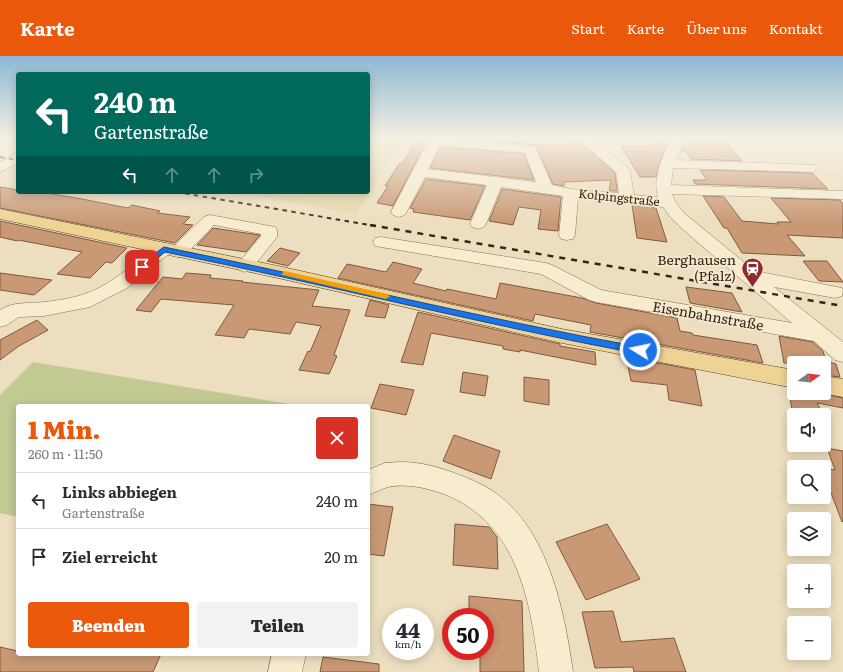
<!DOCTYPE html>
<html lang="de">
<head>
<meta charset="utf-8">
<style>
  :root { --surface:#fff; --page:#f2f2f3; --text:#2b2b33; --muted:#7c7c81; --line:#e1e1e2; --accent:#ea580c }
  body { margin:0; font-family:Literata,serif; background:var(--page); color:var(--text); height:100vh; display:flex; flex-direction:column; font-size:15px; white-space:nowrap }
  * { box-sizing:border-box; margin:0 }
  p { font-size:13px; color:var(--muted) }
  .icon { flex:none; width:22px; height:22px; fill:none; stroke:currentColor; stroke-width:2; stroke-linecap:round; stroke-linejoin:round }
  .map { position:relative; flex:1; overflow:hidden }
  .sheet { position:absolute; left:16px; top:348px; width:354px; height:252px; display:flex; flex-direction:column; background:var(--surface); border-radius:4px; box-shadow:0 2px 10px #0003 }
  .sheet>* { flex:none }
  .guide { position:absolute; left:16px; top:16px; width:354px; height:122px; border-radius:4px; box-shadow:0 2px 10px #0003; background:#00695c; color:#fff; overflow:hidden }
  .needle { width:26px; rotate:75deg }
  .fabs { position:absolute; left:787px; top:300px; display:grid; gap:8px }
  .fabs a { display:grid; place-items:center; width:44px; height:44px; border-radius:4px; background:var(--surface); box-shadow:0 2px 10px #0003; font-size:20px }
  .speed { position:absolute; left:382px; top:552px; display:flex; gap:8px; font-size:20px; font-weight:700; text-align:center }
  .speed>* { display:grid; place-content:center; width:52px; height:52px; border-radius:50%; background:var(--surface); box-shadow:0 2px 10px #0003; line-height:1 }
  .speed small { font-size:10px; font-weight:400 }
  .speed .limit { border:6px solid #d22; background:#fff; color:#111 }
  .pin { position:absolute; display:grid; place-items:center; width:34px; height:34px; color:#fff; margin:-17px; border-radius:8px; box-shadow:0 2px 6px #0006 }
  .me { position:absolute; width:44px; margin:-22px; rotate:280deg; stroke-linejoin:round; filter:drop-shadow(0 0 3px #0008) }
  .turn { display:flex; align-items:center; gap:14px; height:84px; padding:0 12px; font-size:18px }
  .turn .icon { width:52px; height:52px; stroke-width:2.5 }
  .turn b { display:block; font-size:28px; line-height:34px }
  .lanes { display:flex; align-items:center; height:38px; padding:0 12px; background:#0003; justify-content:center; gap:20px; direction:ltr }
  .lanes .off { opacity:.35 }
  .round { display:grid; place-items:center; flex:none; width:42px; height:42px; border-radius:4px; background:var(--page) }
  .head { display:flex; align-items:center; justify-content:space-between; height:68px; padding:0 12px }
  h1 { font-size:24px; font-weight:800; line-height:30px; color:var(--accent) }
  .cta { display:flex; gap:8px; margin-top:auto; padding:8px 12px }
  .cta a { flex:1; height:46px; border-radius:4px; background:var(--accent); color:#fff; font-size:16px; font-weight:800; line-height:46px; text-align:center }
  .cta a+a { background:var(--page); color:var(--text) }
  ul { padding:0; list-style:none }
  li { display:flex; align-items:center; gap:12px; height:56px; padding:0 12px; border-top:1px solid var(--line) }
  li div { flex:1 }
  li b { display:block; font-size:15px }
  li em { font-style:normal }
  header { display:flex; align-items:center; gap:24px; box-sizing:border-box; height:56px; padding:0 20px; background:var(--accent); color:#fff }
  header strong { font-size:19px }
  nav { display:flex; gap:22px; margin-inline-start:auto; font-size:14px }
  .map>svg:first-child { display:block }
  .farmland { fill:#e1d8ab }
  .green { fill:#c2c992 }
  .building { fill:#c99874; stroke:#81593e }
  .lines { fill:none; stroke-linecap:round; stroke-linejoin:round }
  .minor-casing { stroke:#836f57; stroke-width:1 }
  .major-casing { stroke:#503d2c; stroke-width:1 }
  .minor { fill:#f7ecd0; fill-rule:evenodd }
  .major { fill:#efd395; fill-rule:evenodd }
  .rail-far1 { stroke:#33271c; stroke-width:2; stroke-dasharray:4.5 4.5; stroke-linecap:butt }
  .rail { stroke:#33271c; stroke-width:2.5; stroke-dasharray:6 6; stroke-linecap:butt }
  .route { fill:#1a73e8; stroke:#114b97 }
  .slow { fill:#f59e0b }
  .labels { text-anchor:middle; stroke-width:4; stroke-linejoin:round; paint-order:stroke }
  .far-street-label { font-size:12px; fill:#33271c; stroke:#f4e8cd }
  .poi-label { font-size:14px; fill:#33271c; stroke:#f4e8cd; text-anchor:end }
  .street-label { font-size:14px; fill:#33271c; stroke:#f4e8cd }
</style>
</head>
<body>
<header>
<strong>Karte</strong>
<nav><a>Start</a><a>Karte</a><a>Über uns</a><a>Kontakt</a></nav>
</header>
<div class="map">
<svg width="843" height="616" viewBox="0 0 843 616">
  <rect width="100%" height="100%" fill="#ecdebe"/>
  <!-- farmland -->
  <polygon class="farmland" points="368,82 403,82 356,158 237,136 368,136"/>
  <!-- green -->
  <polygon class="green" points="33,306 289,348 288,350 18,350 18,461 0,457 0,339"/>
  <!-- building -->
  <g class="building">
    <polygon points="418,82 428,82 393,150 377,147 388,130 385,130 399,108 402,108"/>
    <polygon points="458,82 525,82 525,88"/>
    <polygon points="562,82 576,82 615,117 617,135 609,135 611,124 564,126 564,130 553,128 536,90 527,89 568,88"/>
    <polygon points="650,82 670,82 661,103 656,121 640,121 621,90 655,90"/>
    <polygon points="685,82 722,82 742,105 691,103 686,95 681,95"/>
    <polygon points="440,91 524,98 534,124 430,112"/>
    <polygon points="700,114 812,117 828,133 695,128 693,124 707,124"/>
    <polygon points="426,123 485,130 470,164 413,156 414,153 410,152"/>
    <polygon points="0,131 18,134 18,136 41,136 82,143 128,152 132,149 160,155 157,157 190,161 183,168 193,169 175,187 0,152"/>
    <polygon points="502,133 561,141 558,175 538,173 541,154 519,151 513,169 489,165"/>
    <polygon points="703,140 724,141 742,165 778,168 777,166 791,166 771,142 840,144 843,148 843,182 787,179 805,200 742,197 727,172 724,172"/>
    <polygon points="632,149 656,152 667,186 637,182"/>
    <polygon points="0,165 127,192 112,207 106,206 90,222 57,218 82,196 18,184 17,185 0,181"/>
    <polygon points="213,172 246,177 260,179 246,196 197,189"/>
    <polygon points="280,192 300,197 288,210 267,205"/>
    <polygon points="803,205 827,205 843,226 819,225"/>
    <polygon points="393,206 422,213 413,227 446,235 447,233 496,243 500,227 582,242 596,247 677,262 680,275 692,277 693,279 757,289 763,307 590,276 591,269 535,258 533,265 338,222 347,208 386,216"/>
    <polygon points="0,217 52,224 34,239 0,234"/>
    <polygon points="186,217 211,219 210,222 243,225 242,226 319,234 312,250 350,254 334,299 337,300 329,318 299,314 308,295 310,296 321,270 296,266 290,278 249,273 244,282 215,279 234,249 161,243 151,256 136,254 163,221 182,223"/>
    <polygon points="686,231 732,237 742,256 690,247"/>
    <polygon points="370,244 389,249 385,262 365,260"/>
    <polygon points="418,256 560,288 560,290 595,296 596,309 520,294 520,296 503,293 503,290 431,277 423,309 401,306"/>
    <polygon points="37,264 48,274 19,290 0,304 0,284"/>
    <polygon points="779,280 813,286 823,295 826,305 836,308 840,321 824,319 824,307 784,307"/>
    <polygon points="626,301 695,314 702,350 669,344 667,329 631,325"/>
    <polygon points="463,316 488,320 485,340 460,336"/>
    <polygon points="524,321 549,324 549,349 524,345"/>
    <polygon points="380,328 414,334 406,359 371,352"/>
    <polygon points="789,337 820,337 843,342 843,352 817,347 823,359 793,359"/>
    <polygon points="454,379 500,395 491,423 443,405"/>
    <polygon points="827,392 843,395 843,465 842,466 824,418 824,412 835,414"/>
    <polygon points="368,448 393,451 384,500 368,498"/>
    <polygon points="455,468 489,471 497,481 498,513 453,509"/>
    <polygon points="607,468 640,523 586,544 556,486"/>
    <polygon points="469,540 522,545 524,616 480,616 480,595 485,595 485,561 469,561"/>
    <polygon points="613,555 621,586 674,582 686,616 634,616 633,611 595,612 582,556"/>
    <polygon points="0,591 18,595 18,598 161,598 153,616 0,616"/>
    <polygon points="323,601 379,608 379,616 320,616"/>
  </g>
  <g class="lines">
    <defs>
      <g id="minor">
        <path d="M430 82H443L535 91 552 129 571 133 619 137 616 116 577 82H591L628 112 630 115 634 139 658 141C652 121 663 100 672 82H684L676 104 817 109 819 112 817 115 812 116 673 112 671 129 841 135H843V143L672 138 676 147 685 158 755 215 842 232 843 234 842 240 835 242 774 231 843 286V306L835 304 814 285 596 246 589 244 541 218 375 190 373 186 375 182 381 181 546 207 552 209 601 234 792 267 687 177 671 162 663 151 578 142 575 179 573 183 567 184 561 183 559 179 563 140 501 131 486 168 484 171 478 173 472 171 470 168 487 129 425 121 405 159 399 161 393 159 391 156ZM439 89 525 97 536 126 428 113Z"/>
        <polygon points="18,97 18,107 0,116 0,106"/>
        <path d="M210 159 275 171 277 174V181L251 214 245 216 239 214 236 210 261 180V178L214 169 184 200 178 201 172 200 170 197 127 232 90 251 44 260 19 261 7 269 0 271V254C14 245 28 248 44 246 55 245 67 243 78 240 108 232 134 208 158 189L164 188 170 189 172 192 204 161Z"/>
        <path d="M401 406C421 406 438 411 457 418 473 424 489 431 502 442 550 481 565 559 573 616H539C531 546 518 467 444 438 427 432 406 427 388 431 381 433 374 437 368 439V414L385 407Z"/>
        <polygon points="272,598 306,598 302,616 268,616"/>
      </g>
      <g id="major">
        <polygon points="0,153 278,210 562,273 794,314 794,332 562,287 278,222 0,163"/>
        <polygon points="824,320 843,323 843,341 821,337 824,337"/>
      </g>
    </defs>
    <!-- minor casing -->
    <use href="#minor" class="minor-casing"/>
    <!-- major casing -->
    <use href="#major" class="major-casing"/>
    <!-- minor -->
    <use href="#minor" class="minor"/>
    <!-- major -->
    <use href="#major" class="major"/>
    <!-- rail-far1 -->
    <g class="rail-far1">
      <polyline points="0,101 18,104"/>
      <polyline points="176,136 376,170"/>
    </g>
    <!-- rail -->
    <polyline class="rail" points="370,169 843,250"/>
  </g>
  <!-- sky -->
  <linearGradient id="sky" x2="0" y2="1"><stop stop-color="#8bb8d4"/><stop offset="0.49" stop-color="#f6f0e2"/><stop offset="1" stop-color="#f6f0e2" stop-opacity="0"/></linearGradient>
  <rect width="843" height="168" fill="url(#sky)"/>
  <!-- route -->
  <path class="route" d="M164 191C323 223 480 262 640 291L644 294 640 298C481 268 324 228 165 196L144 213H139V209Z"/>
  <!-- slow -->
  <polygon class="slow" points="285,215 386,238 390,240 386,243 283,219 281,218"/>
  <!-- icons -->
  <defs>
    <symbol id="station-pin" viewBox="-11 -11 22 30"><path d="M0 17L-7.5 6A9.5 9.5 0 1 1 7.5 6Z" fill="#90292a" stroke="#f4e8cd"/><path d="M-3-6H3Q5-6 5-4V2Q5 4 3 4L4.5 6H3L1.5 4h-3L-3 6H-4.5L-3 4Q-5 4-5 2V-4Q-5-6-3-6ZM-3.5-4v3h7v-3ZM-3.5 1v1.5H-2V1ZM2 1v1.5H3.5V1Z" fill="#fff"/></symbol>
  </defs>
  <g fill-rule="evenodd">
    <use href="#station-pin" x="740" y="200" width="25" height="34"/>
  </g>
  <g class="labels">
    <!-- far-street labels -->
    <g class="far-street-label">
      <text transform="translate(619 142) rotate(6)" y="4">Kolpingstraße</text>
    </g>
    <!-- poi labels -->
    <g class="poi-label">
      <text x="736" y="209">Berghausen<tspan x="736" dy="16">(Pfalz)</tspan></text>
    </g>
    <!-- street labels -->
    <g class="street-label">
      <text transform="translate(708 260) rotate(10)" y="5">Eisenbahnstraße</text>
    </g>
  </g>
</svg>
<div class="fabs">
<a><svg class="needle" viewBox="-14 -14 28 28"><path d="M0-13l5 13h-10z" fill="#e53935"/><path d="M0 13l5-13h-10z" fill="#7c7c81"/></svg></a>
<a><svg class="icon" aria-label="sound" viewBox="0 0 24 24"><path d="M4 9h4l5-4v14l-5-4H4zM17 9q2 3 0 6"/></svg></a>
<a><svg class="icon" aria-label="search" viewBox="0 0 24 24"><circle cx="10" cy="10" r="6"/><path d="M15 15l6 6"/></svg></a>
<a><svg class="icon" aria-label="layers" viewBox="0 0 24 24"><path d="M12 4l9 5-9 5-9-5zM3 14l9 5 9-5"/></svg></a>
<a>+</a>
<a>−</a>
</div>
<div class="speed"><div>44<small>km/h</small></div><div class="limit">50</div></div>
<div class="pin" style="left:142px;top:211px;background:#d93025"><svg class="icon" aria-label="arrive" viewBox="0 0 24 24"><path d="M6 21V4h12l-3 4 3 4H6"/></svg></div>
<svg class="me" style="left:640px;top:294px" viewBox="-20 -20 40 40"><circle r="17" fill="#1a73e8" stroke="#fff" stroke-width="3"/><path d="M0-11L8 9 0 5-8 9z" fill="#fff"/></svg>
<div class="guide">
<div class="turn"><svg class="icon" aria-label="left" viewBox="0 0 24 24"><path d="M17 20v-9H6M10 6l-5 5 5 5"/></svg><div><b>240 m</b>Gartenstraße</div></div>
<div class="lanes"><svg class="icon" aria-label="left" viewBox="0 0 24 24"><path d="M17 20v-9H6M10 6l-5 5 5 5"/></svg><svg class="icon off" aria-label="ahead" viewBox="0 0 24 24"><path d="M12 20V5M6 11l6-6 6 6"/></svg><svg class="icon off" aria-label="ahead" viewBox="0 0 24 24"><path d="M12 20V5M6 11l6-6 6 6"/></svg><svg class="icon off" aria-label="right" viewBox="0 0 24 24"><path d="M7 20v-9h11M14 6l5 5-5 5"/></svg></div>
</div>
<section class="sheet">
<div class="head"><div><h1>1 Min.</h1><p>260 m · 11:50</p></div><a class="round" style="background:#d93025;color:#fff"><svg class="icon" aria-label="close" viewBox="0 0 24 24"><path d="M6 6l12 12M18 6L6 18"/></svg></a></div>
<ul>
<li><svg class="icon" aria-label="left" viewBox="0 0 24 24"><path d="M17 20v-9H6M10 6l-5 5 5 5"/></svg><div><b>Links abbiegen</b><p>Gartenstraße</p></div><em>240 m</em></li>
<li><svg class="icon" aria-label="arrive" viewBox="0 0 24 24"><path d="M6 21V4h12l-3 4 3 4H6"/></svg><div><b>Ziel erreicht</b></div><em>20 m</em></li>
</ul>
<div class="cta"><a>Beenden</a><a>Teilen</a></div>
</section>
</div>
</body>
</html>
